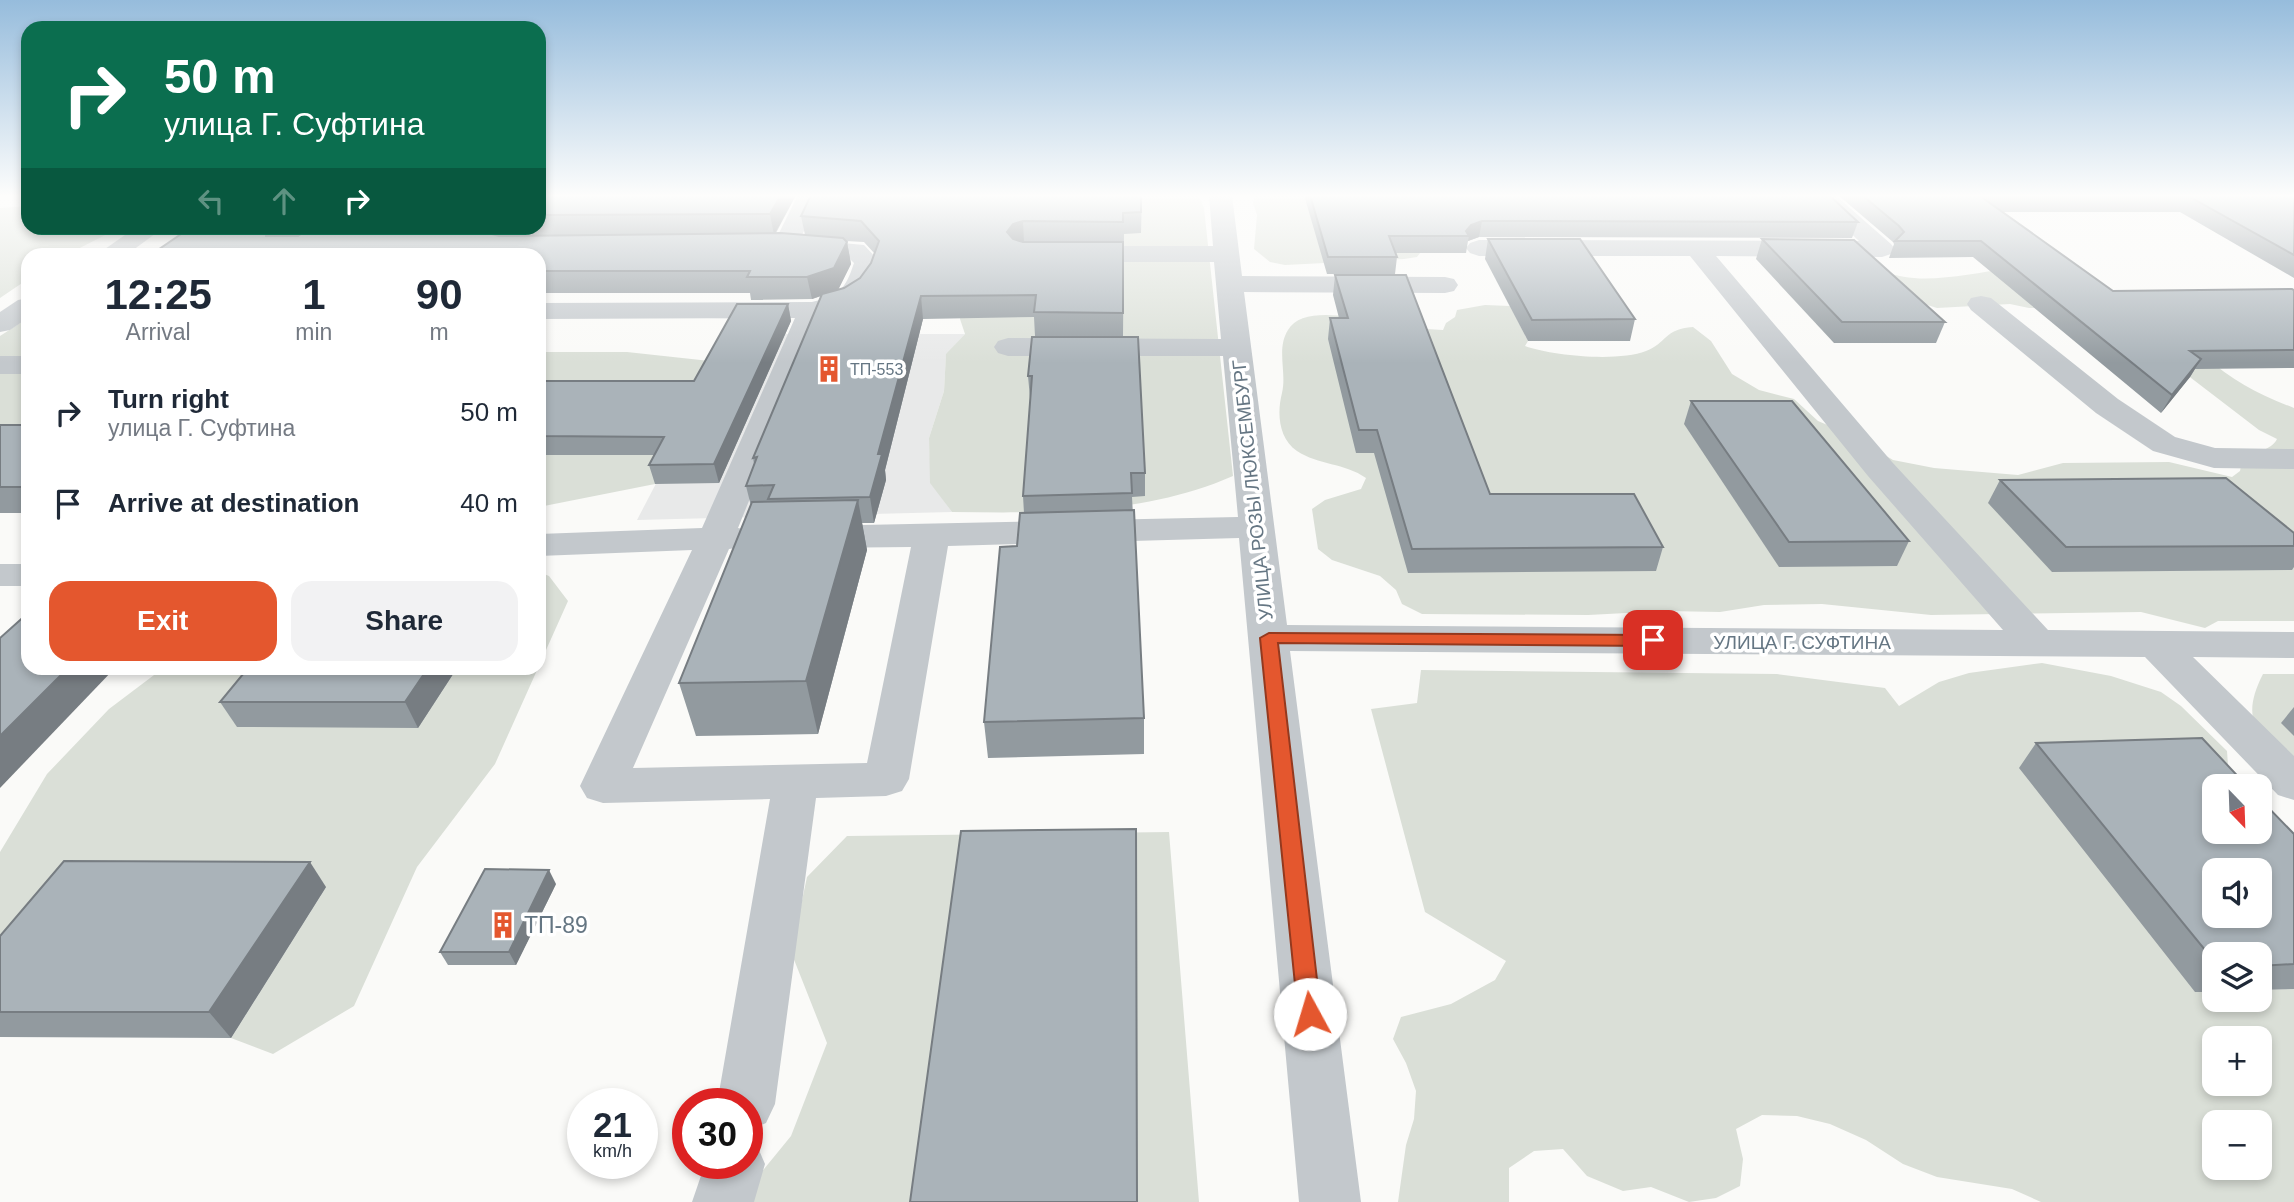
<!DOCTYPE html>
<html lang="en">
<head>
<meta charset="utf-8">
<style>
  :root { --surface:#fff; --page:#f2f2f3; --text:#1f2937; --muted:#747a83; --accent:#e4572e }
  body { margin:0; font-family:Arial,sans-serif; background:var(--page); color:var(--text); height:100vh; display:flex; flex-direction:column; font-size:26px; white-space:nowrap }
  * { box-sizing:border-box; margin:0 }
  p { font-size:23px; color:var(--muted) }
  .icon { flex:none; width:38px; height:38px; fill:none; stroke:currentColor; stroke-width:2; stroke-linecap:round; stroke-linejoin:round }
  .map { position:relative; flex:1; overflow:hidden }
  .panel { position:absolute; left:21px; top:248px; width:525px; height:427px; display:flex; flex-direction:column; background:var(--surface); border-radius:21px; box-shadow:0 4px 10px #0003 }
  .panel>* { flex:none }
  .banner { position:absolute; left:21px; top:21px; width:525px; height:214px; border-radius:21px; box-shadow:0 4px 10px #0003; background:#0b6e4f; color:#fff; overflow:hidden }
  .needle { width:46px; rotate:157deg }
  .controls { position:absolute; left:2202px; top:774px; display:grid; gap:14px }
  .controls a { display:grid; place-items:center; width:70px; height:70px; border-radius:14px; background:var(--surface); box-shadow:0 4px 10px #0003; font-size:35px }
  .speed { position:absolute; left:567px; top:1088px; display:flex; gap:14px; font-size:35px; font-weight:700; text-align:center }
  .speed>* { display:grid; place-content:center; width:91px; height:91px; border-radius:50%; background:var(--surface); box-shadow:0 4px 10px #0003; line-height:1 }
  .speed small { font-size:18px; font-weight:400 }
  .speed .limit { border:10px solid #d22; background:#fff; color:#111 }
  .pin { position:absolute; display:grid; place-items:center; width:60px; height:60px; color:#fff; margin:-30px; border-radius:14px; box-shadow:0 4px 10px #0006 }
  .me { position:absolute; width:77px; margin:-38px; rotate:354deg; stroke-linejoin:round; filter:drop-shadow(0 0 5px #0008) }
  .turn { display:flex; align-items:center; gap:24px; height:147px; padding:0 28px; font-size:32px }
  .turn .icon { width:91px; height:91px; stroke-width:2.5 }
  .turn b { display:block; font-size:49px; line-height:60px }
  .lanes { display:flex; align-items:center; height:66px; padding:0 28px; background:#0003; justify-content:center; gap:35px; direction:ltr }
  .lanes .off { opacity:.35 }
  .eta { display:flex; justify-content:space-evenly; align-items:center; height:119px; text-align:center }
  .eta b { font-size:42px; font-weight:700; line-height:49px }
  .cta { display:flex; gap:14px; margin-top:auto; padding:14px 28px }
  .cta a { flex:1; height:80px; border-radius:21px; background:var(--accent); color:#fff; font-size:28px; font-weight:700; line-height:80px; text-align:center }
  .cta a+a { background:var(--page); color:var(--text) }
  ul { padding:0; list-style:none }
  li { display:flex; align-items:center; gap:21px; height:91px; padding:0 28px }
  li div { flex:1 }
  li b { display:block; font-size:26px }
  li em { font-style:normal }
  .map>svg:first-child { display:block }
  .built { fill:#e8e9e9 }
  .green { fill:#dadfd7; fill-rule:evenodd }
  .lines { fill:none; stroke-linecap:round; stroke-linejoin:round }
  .minor { fill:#c3c8cc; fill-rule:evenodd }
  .wall { fill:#929a9f; fill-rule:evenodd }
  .shaded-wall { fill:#777d82 }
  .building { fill:#aab3b9; stroke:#777d82; stroke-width:2; fill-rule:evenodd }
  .route { fill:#e4572e; stroke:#94391e; stroke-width:2 }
  .labels { text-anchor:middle; stroke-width:7; stroke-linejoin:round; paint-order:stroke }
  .far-poi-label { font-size:16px; fill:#657683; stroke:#fff; text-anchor:start }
  .street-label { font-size:19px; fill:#657683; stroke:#fff }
  .near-poi-label { font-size:23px; fill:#657683; stroke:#fff; text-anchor:start }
</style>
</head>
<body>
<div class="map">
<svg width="2294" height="1202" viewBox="0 0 2294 1202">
  <rect width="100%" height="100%" fill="#fafaf8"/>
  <!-- built -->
  <polygon class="built" points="734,334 965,334 946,355 944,391 929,438 931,483 952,512 637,520"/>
  <!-- green -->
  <g class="green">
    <path d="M991 195 1199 196 1204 208 1233 476C1144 515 1047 513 952 512L930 483 929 438 944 391 946 354 965 334 960 319 971 256Z"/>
    <polygon points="1255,195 1408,195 1424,248 1417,257 1404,259 1285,265 1270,262 1254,249 1257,215 1253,203"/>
    <polygon points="28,206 28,228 119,228 66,255 28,256 28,279 0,298 0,208"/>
    <path d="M2007 269 2039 271 2074 277 2171 318 2185 325 2188 332 2184 339C2190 347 2198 350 2205 356 2232 381 2260 395 2294 408V621H2218L2205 628 2141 612 1931 615 1822 604 1764 605 1720 612 1665 611 1588 615 1422 614 1402 604 1396 590 1380 576 1332 560 1318 549 1312 509 1325 500 1361 489 1366 478C1345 463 1318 465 1297 451 1278 438 1277 412 1282 393 1287 372 1276 349 1288 330 1305 299 1383 325 1411 328 1421 329 1432 329 1443 330L1446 323 1455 317 1457 310 1485 305 1510 306 1528 341 1525 346C1553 356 1618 362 1646 351 1667 343 1664 329 1693 327L1711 341 1732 374 1759 390 1794 399 1818 421 1851 435 1893 460 1934 468 2018 475 2063 463 2169 462 2232 477 2240 471 2242 461C2253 452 2271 451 2277 439L2259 430 2101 309 2029 308 2010 304 1937 308 1902 297 1882 283 1877 276 1884 271C1919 287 1970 273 2007 269Z"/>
    <polygon points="28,318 28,432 0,432 0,336"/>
    <polygon points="539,352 627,352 719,362 655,484 539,507"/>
    <polygon points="539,572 549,576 568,601 495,764 417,867 354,1006 273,1054 231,1038 326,887 0,992 0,852 47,774 109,709 162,669 539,668"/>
    <path d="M2042 663 2111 676 2161 692 2181 706 2227 751 2228 765 2212 772 2214 999H2259V990L2294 989V1202H2041L2012 1189 1937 1177 1903 1164 1866 1140 1830 1124 1797 1116 1762 1115 1736 1129 1743 1159 1740 1186 1716 1198 1689 1202 1651 1187 1623 1191 1587 1176 1563 1149 1534 1151 1509 1168V1202H1398L1406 1145 1414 1119 1416 1091 1406 1063 1393 1039 1401 1017 1451 1004 1495 980 1506 961 1425 912 1371 709 1417 703 1421 670 1777 674 1885 688 1899 706 1939 682 1969 673ZM2214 1038H2259V1083H2214ZM2214 1122H2259V1167H2214Z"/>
    <path d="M2263 674H2294V770C2260 737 2238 723 2263 674Z"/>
    <polygon points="1169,832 1199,1202 737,1202 791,1136 827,1043 791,952 807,877 847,836"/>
  </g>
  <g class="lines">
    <!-- minor -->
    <g class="minor">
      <path d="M798 195H822L800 239 864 245 880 262C869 299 861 306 824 315L738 528 749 530 754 538 749 546 729 549 633 768 867 763 911 547 814 548 801 545 796 537 801 529 814 526 1238 517 1223 356H1008L998 353 994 347 998 341 1008 338 1221 339 1214 262H1071L1062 259 1058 254 1062 249 1071 246H1213L1209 195H1232L1242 276 1445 277 1454 279 1458 285 1454 291 1445 293 1244 292 1287 625 2003 630 1868 476 1690 256H1479L1470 253 1466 248 1470 243 1479 240 1859 241 1810 195H1835L1891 244 1895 249 1891 254 1882 257 1716 256 1892 462 2048 630 2294 632V658L2193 657 2294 756V800L2278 795 2145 657 1290 651 1361 1202H1299L1239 538 948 546 909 779 902 791 886 796 816 798 775 1104 766 1123 747 1131V1104H717L770 799 603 803 587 798 580 786 692 550 539 556V534L702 528 795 318 539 319V303L812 302C840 295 845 290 854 263L848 257 785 252 776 250 773 245Z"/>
      <polygon points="135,228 163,228 125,256 95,256"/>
      <polygon points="1981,296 1991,298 2118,399 2175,437 2215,448 2294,449 2294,469 2214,468 2153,451 2096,413 1971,310 1967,304 1971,298"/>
      <polygon points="28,298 28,318 10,330 0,332 0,312 18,300"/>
      <rect x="0" y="356" width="28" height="18"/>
      <rect x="0" y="564" width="28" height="22"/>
      <polygon points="747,1140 756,1143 765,1164 754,1202 692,1202 705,1164 747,1164"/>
    </g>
  </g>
  <!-- wall -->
  <g class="wall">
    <path d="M539 195H796L776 233 805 235 801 216 811 195H1142L1141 233 1124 234 1123 336H1035L1034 317 923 319 885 470 886 480 874 523H862L867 550 818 734 696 736 679 683 751 506 746 486 754 464 753 458 821 296 812 299 751 300 750 293H539V256H149L190 228H308L297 236H298L309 228H539ZM846 241 864 242 875 254 871 263 860 278 844 288 838 290 851 264 847 242Z"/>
    <polygon points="1304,195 1829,195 1858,222 1852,238 1479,237 1468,241 1466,253 1396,253 1397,257 1395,274 1327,274"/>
    <polygon points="1838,195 2294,195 2294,278 2180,212 2003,212 2113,291 2294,290 2294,368 2195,369 2190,377 2161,413 1973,257 1889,258 1894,244 1893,242"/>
    <polygon points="1488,239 1635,319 1630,341 1528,341 1485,259"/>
    <polygon points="1762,239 1945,322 1936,343 1834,343 1756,259"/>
    <polygon points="1335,275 1490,494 1663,547 1656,571 1408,573 1374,453 1356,453 1328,339 1330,318 1339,318 1333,295"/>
    <polygon points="788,304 791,321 719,483 655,484 649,465 654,455 539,455 539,381 694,381"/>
    <polygon points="1032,337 1145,473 1145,496 1132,497 1144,718 1144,754 988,758 984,722 1017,546 1024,513 1023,496 1031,398 1030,398 1028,376"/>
    <polygon points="1691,401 1909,541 1897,566 1779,567 1684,424"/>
    <rect x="0" y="425" width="28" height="88"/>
    <polygon points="2000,480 2294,533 2294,567 2292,570 2052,572 1988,503"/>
    <polygon points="457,668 418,728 237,727 220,702"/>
    <polygon points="2294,707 2294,736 2281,723"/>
    <polygon points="2036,743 2294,834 2294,989 2259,990 2259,954 2214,954 2214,992 2195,992 2019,768"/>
    <polygon points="556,884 516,965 448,965 440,952"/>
    <polygon points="326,887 231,1038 0,1037 0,936"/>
  </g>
  <!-- shaded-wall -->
  <g class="shaded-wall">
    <polygon points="781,195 796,195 774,235 770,214"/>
    <polygon points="1023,221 1024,242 1014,246 1007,232 1013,224"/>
    <polygon points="1482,221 1479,237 1468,241 1469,236 1466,231 1471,225"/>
    <polygon points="273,228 308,228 276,254 266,236 266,233"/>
    <polygon points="484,228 503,228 506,236 496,240"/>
    <polygon points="847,242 851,264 838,290 812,299 807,277"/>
    <polygon points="921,296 923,319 885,470 886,480 874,523 870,497 878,454"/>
    <polygon points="788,304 791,321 719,483 714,464"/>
    <polygon points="2201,359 2190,377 2161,413 2172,395"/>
    <polygon points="858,500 867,550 818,734 806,681"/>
    <polygon points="68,668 115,668 0,788 0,736"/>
    <polygon points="428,668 457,668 418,728 405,702"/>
    <polygon points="310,862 326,887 231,1038 209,1012"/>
    <polygon points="549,870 556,884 516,965 509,952"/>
  </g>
  <!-- building -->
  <g class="building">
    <polygon points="539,195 781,195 770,214 539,215"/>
    <polygon points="811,195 1141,195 1141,212 1123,213 1123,222 1023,221 1013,224 1007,232 1013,239 1023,242 1123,242 1123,313 1034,312 1036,295 921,296 878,454 882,454 870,497 768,499 774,485 746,486 757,457 753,458 822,294 844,288 860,278 871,263 879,241 861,221 801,216"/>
    <polygon points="1310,195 1829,195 1858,222 1482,221 1471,225 1466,231 1469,236 1389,236 1397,257 1328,257"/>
    <polygon points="1862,195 2294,195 2294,255 2188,196 1980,196 2113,291 2292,289 2294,290 2294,350 2190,351 2201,359 2172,395 1981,241 1895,241 1904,232 1899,226"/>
    <polygon points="190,228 273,228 266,233 266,236 298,236 309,228 484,228 489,233 499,236 781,233 843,238 847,242 834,268 807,277 747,277 750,271 539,271 539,256 149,256"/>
    <polygon points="1488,239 1580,239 1635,319 1532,320"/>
    <polygon points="1762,239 1854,240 1945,322 1842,322"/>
    <polygon points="1335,275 1406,275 1490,494 1634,494 1663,547 1412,549 1377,430 1359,430 1330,318 1348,318"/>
    <polygon points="737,304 788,304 714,464 649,465 664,437 539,436 539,381 694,381"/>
    <polygon points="1032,337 1138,337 1145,473 1131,473 1132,493 1023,496 1032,376 1028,376"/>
    <polygon points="1691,401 1792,401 1909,541 1789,542"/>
    <rect x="0" y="425" width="28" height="62"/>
    <polygon points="2226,478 2294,533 2294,546 2066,547 2000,480"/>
    <polygon points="858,500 806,681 679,683 752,502"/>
    <polygon points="1134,510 1144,718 984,722 1000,547 1017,546 1020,513"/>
    <polygon points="28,613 28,668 68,668 0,736 0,638"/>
    <polygon points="248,668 428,668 405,702 220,702"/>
    <path d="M2202 738 2247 786H2214V831H2259V798L2294 834V964L2259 966V954H2214V961L2036 743ZM2214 870H2259V915H2214Z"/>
    <polygon points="1136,829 1137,1202 910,1202 961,831"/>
    <polygon points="64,861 310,862 209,1012 0,1012 0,936"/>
    <polygon points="485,869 549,870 509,952 440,952"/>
  </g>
  <!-- sky -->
  <linearGradient id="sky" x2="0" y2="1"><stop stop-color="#96bcdc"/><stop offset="0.54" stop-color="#fdfdfc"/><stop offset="1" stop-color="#fdfdfc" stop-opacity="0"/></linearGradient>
  <rect width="2294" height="363" fill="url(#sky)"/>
  <!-- route -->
  <polygon class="route" points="1269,633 1653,635 1661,640 1653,646 1278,643 1321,1014 1318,1021 1310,1024 1302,1021 1298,1014 1260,638"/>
  <!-- icons -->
  <defs>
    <symbol id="building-bare" viewBox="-9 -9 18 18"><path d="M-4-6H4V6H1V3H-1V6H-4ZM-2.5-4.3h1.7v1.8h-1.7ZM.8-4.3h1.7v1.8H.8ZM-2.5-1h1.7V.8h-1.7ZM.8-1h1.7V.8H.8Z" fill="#e4572e" stroke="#fff" stroke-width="2.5" paint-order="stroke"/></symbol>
  </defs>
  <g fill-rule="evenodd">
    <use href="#building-bare" x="810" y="350" width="38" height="38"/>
    <use href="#building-bare" x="484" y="906" width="38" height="38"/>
  </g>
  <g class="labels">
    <!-- far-poi labels -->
    <g class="far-poi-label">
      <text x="850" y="375">ТП-553</text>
    </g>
    <!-- street labels -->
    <g class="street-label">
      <text transform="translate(1252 490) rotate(-96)" y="7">УЛИЦА РОЗЫ ЛЮКСЕМБУРГ</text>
      <text x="1802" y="649">УЛИЦА Г. СУФТИНА</text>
    </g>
    <!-- near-poi labels -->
    <g class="near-poi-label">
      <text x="524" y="933">ТП-89</text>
    </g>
  </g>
</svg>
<div class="controls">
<a><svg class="needle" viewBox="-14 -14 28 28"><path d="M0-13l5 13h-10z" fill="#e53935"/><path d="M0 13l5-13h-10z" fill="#747a83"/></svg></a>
<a><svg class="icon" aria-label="sound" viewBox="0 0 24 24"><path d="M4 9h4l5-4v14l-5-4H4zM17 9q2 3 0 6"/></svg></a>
<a><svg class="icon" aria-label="layers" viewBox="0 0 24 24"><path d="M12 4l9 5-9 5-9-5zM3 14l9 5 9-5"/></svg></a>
<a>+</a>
<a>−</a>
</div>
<div class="speed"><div>21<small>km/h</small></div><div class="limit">30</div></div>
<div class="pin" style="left:1653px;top:640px;background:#d93025"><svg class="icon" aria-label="arrive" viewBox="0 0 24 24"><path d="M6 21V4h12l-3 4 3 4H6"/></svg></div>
<svg class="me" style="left:1310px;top:1014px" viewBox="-20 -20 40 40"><circle r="19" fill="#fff"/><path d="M0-13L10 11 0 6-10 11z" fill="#e4572e"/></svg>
<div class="banner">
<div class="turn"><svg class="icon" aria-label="right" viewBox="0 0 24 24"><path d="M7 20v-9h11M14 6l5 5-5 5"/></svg><div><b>50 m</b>улица Г. Суфтина</div></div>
<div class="lanes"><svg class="icon off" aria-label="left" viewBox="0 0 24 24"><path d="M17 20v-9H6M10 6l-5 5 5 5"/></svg><svg class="icon off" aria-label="ahead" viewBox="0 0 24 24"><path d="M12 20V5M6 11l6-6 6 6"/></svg><svg class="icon" aria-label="right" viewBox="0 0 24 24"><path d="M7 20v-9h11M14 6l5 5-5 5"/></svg></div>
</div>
<section class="panel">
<div class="eta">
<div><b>12:25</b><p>Arrival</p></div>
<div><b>1</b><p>min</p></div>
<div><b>90</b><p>m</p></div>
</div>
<ul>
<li><svg class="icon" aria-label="right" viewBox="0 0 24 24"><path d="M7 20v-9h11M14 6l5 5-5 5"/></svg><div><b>Turn right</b><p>улица Г. Суфтина</p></div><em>50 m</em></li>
<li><svg class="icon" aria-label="arrive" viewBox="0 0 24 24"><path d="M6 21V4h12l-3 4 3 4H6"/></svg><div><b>Arrive at destination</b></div><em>40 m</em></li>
</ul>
<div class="cta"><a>Exit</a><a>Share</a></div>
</section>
</div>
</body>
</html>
